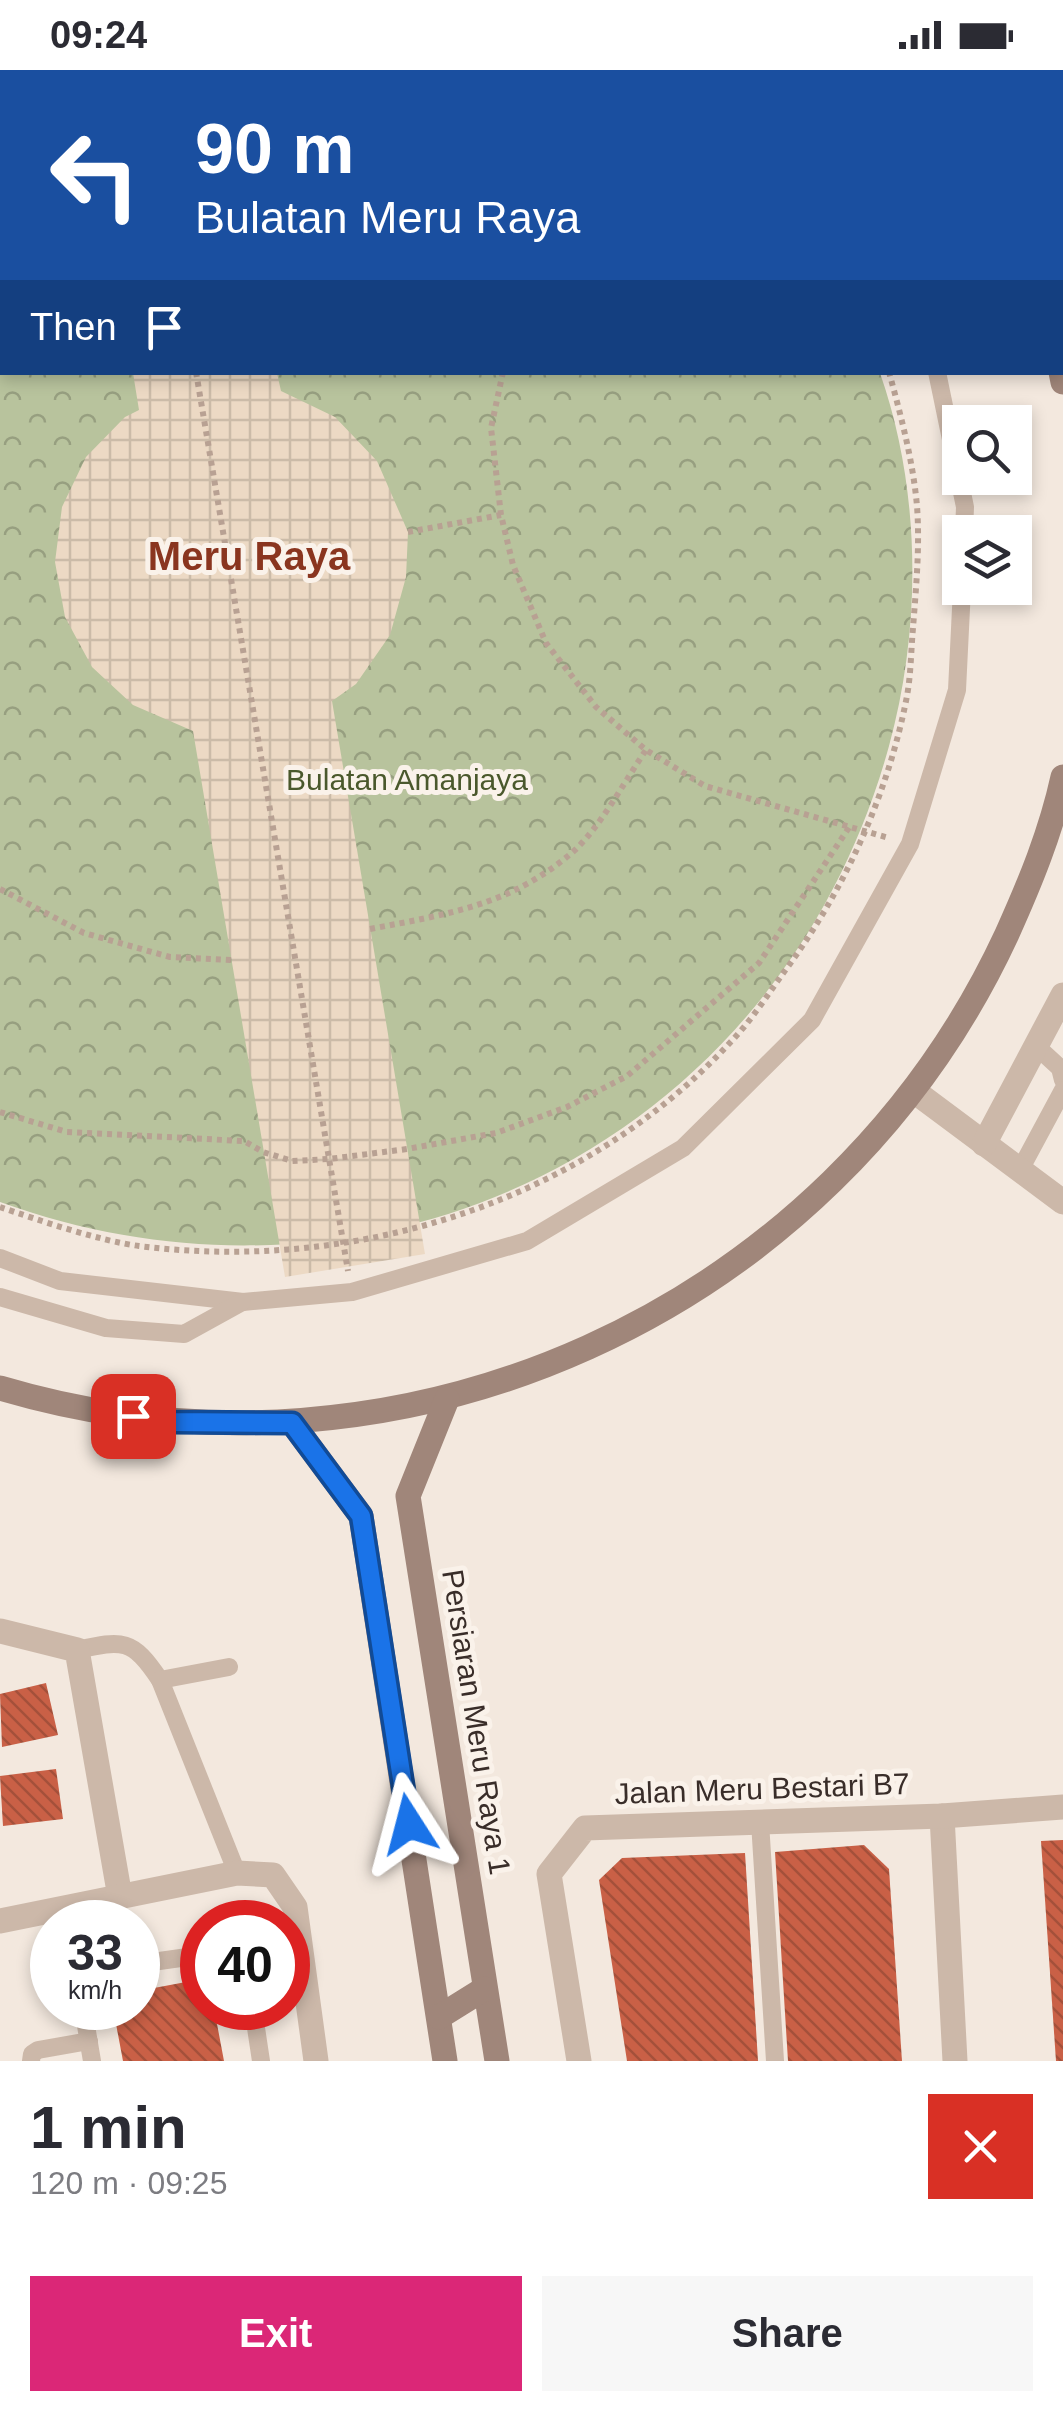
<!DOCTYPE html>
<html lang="en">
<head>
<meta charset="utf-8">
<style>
  :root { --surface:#fff; --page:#f7f7f7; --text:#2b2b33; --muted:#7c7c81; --accent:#db2777 }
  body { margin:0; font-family:Arial,sans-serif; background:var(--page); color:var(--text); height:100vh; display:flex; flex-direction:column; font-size:38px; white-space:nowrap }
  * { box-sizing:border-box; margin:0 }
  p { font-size:32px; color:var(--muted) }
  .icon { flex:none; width:55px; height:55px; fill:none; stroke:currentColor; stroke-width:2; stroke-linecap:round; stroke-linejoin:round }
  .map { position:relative; height:1991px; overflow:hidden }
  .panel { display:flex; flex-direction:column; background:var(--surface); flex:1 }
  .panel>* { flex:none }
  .banner { position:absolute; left:0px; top:0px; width:1065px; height:305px; box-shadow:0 5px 15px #0003; background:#1a4fa0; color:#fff; overflow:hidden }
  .controls { position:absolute; left:942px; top:335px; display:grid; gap:20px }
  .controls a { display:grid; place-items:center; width:90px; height:90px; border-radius:0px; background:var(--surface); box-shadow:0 5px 15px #0003; font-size:50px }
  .speed { position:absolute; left:30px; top:1830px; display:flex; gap:20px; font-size:50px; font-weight:700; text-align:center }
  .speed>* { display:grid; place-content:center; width:130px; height:130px; border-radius:50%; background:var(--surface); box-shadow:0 5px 15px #0003; line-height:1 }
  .speed small { font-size:25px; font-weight:400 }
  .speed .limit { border:15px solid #d22; background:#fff; color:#111 }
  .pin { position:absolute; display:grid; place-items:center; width:85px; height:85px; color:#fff; margin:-42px; border-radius:20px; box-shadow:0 5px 15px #0006 }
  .me { position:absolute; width:110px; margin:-55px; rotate:351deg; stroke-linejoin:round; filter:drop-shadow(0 0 8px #0008) }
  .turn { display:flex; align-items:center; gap:35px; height:210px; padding:0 30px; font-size:45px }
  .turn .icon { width:130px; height:130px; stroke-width:2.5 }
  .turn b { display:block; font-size:70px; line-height:85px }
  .then { display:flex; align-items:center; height:95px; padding:0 30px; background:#0003; gap:20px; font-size:38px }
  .round { display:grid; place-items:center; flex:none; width:105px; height:105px; border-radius:0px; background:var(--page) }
  .head { display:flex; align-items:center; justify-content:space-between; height:170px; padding:0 30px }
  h1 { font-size:60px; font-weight:600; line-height:75px }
  .cta { display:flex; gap:20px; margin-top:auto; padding:20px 30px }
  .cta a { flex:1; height:115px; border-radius:0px; background:var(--accent); color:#fff; font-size:40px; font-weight:600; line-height:115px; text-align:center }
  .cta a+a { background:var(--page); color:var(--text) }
  .status { display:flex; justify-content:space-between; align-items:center; height:70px; padding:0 50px; background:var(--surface); direction:ltr }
  .status svg { height:28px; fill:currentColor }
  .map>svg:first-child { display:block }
  .forest { fill:url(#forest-crowns) }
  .plaza { fill:url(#plaza-grid) }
  .building { fill:url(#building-back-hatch) }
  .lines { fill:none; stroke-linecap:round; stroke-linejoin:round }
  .path { stroke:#b8a193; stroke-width:6; stroke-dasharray:5 5; stroke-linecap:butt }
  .lane { stroke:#ccb8a9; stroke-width:18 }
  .street { stroke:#ccb8a9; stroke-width:25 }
  .secondary { stroke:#a0867a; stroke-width:25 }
  .route-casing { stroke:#114b97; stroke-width:25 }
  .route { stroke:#1a73e8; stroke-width:18 }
  .labels { text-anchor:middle; stroke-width:10; stroke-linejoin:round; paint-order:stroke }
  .park-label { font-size:30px; fill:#4a582c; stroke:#faf2ea }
  .street-label { font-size:30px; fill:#392d29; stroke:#faf2ea }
  .district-label { font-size:40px; font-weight:bold; fill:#8a351f; stroke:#faf2ea }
</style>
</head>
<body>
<div class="status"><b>09:24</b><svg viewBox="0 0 49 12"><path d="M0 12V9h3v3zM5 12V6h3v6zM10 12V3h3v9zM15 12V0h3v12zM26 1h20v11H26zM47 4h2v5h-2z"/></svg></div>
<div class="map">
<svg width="1063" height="1991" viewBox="0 0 1063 1991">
  <defs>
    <pattern id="forest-crowns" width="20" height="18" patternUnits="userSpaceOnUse" patternTransform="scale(2.5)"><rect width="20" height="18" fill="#b8c39d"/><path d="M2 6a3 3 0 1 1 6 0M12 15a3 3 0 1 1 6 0" fill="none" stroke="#979f80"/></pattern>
    <pattern id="plaza-grid" width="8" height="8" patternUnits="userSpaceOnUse" patternTransform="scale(2.5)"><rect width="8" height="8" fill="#ecd9c4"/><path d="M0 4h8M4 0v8" fill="none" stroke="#cbbba8"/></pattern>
    <pattern id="building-back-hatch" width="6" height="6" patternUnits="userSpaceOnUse" patternTransform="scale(2.5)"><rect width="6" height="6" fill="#c96046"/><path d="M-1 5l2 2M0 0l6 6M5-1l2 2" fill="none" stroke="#a4503a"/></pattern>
  </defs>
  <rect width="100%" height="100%" fill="#f3e8de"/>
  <!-- forest -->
  <path class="forest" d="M0 0 689 2H2V302L880 303C921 420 922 556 889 676 781 1069 382 1270 0 1132Z"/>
  <!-- plaza -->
  <polygon class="plaza" points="133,303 277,303 281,321 335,347 377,391 408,462 406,507 390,565 356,614 332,631 425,1184 285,1207 193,661 133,635 92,597 65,547 55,492 62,437 86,387 125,347 139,340"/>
  <!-- building -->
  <g class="building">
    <polygon points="46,1613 58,1665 2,1677 0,1624"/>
    <polygon points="56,1699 63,1749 3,1756 0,1706"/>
    <polygon points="1063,1770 1063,1991 1056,1991 1041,1771"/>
    <polygon points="864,1775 889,1799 902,1991 788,1991 775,1782"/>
    <polygon points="745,1783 758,1991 627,1991 599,1810 622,1788"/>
    <polygon points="202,1909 202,1938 214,1938 224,1991 123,1991 113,1938 138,1938 138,1921"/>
  </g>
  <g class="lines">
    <!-- path -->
    <g class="path">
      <polyline points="144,0 144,2"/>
      <polyline points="700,0 702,2"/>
      <polyline points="0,58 2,57"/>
      <polyline points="196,302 348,1201"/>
      <polyline points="503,302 491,358 501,445 513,495 546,573 596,637 646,680 705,716 889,768"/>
      <polyline points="408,462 501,445"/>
      <polyline points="0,819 84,863 170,887 232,890"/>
      <path d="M370 859C448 844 513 835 575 780 603 753 624 712 646 680"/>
      <polyline points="0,1042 67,1062 244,1071 263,1082 292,1091 329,1089 407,1079 496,1063 567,1037 627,1006 759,893 850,756"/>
      <path d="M0 1137C38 1150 100 1171 139 1176 360 1204 596 1129 744 957 758 940 771 920 784 902 844 821 888 725 907 626 911 604 911 580 913 558 916 518 920 477 917 436 913 391 901 346 889 302"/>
    </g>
    <!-- lane -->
    <g class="lane">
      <polyline points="775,0 777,2"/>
      <polyline points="802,0 805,2"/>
      <polyline points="937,302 965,437 964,462"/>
      <polyline points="1036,976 1060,998 1063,1010"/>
      <polyline points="1020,1100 1063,1020"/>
      <polyline points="0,1188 60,1211 243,1232 352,1222 527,1171 683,1078 812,950 910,774 957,620 962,518"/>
      <polyline points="0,1227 106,1258 184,1264 242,1232"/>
      <path d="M77 1580C123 1570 132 1568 160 1610"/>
      <polyline points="229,1597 160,1610 237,1803"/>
      <polyline points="760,1752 775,1991"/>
      <polyline points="138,1894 202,1885"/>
      <polyline points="83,1938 92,1991"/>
      <polyline points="253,1938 261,1991"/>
      <polyline points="31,1991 32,1984 38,1980 89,1971"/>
    </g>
    <!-- street -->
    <g class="street">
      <polyline points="914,1021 1063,1132"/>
      <polyline points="984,1074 1063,925"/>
      <polyline points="0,1561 77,1580 120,1827"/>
      <polyline points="942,1746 955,1991"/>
      <polyline points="0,1851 237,1803 273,1805 295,1837 316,1991"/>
      <polyline points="579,1991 549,1804 585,1758 942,1746 1063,1737"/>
    </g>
    <!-- secondary -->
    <g class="secondary">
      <polyline points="919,0 921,2"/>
      <polyline points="1061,302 1063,312"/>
      <path d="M0 1318C400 1437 832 1242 1007 864 1030 813 1051 762 1063 707"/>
      <polyline points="447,1329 408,1426 497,1991"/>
      <polyline points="292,1353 361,1446 445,1991"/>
      <polyline points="439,1947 484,1919"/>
    </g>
  </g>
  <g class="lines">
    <defs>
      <polyline id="route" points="133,1346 172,1352 292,1353 361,1446 409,1754"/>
    </defs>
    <!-- route casing -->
    <use href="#route" class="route-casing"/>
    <!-- route -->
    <use href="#route" class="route"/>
  </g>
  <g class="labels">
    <!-- park labels -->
    <g class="park-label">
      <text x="407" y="720">Bulatan Amanjaya</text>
    </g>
    <!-- street labels -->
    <g class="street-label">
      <text transform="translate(476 1652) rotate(81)" y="10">Persiaran Meru Raya 1</text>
      <text transform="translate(762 1719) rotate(-2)" y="10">Jalan Meru Bestari B7</text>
    </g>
    <!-- district labels -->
    <g class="district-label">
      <text x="249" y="500">Meru Raya</text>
    </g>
  </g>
</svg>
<div class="controls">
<a><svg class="icon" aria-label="search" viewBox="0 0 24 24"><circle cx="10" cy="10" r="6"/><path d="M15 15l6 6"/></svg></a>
<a><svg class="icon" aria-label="layers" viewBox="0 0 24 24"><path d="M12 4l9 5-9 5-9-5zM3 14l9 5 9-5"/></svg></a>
</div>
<div class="speed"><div>33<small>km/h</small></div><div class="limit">40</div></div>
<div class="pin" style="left:133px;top:1346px;background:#d93025"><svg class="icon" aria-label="arrive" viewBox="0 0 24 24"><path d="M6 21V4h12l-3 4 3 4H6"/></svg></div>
<svg class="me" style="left:409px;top:1754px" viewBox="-20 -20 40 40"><path d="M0-17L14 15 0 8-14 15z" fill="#1a73e8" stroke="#fff" stroke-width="4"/></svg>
<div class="banner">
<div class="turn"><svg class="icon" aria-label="left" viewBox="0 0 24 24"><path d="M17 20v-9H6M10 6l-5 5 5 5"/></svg><div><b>90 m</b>Bulatan Meru Raya</div></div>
<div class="then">Then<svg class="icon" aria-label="arrive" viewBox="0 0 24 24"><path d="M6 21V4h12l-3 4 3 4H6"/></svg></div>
</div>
</div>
<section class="panel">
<div class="head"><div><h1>1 min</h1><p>120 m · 09:25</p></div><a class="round" style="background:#d93025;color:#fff"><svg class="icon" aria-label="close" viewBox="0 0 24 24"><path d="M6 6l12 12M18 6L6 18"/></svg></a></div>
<div class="cta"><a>Exit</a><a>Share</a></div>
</section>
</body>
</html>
